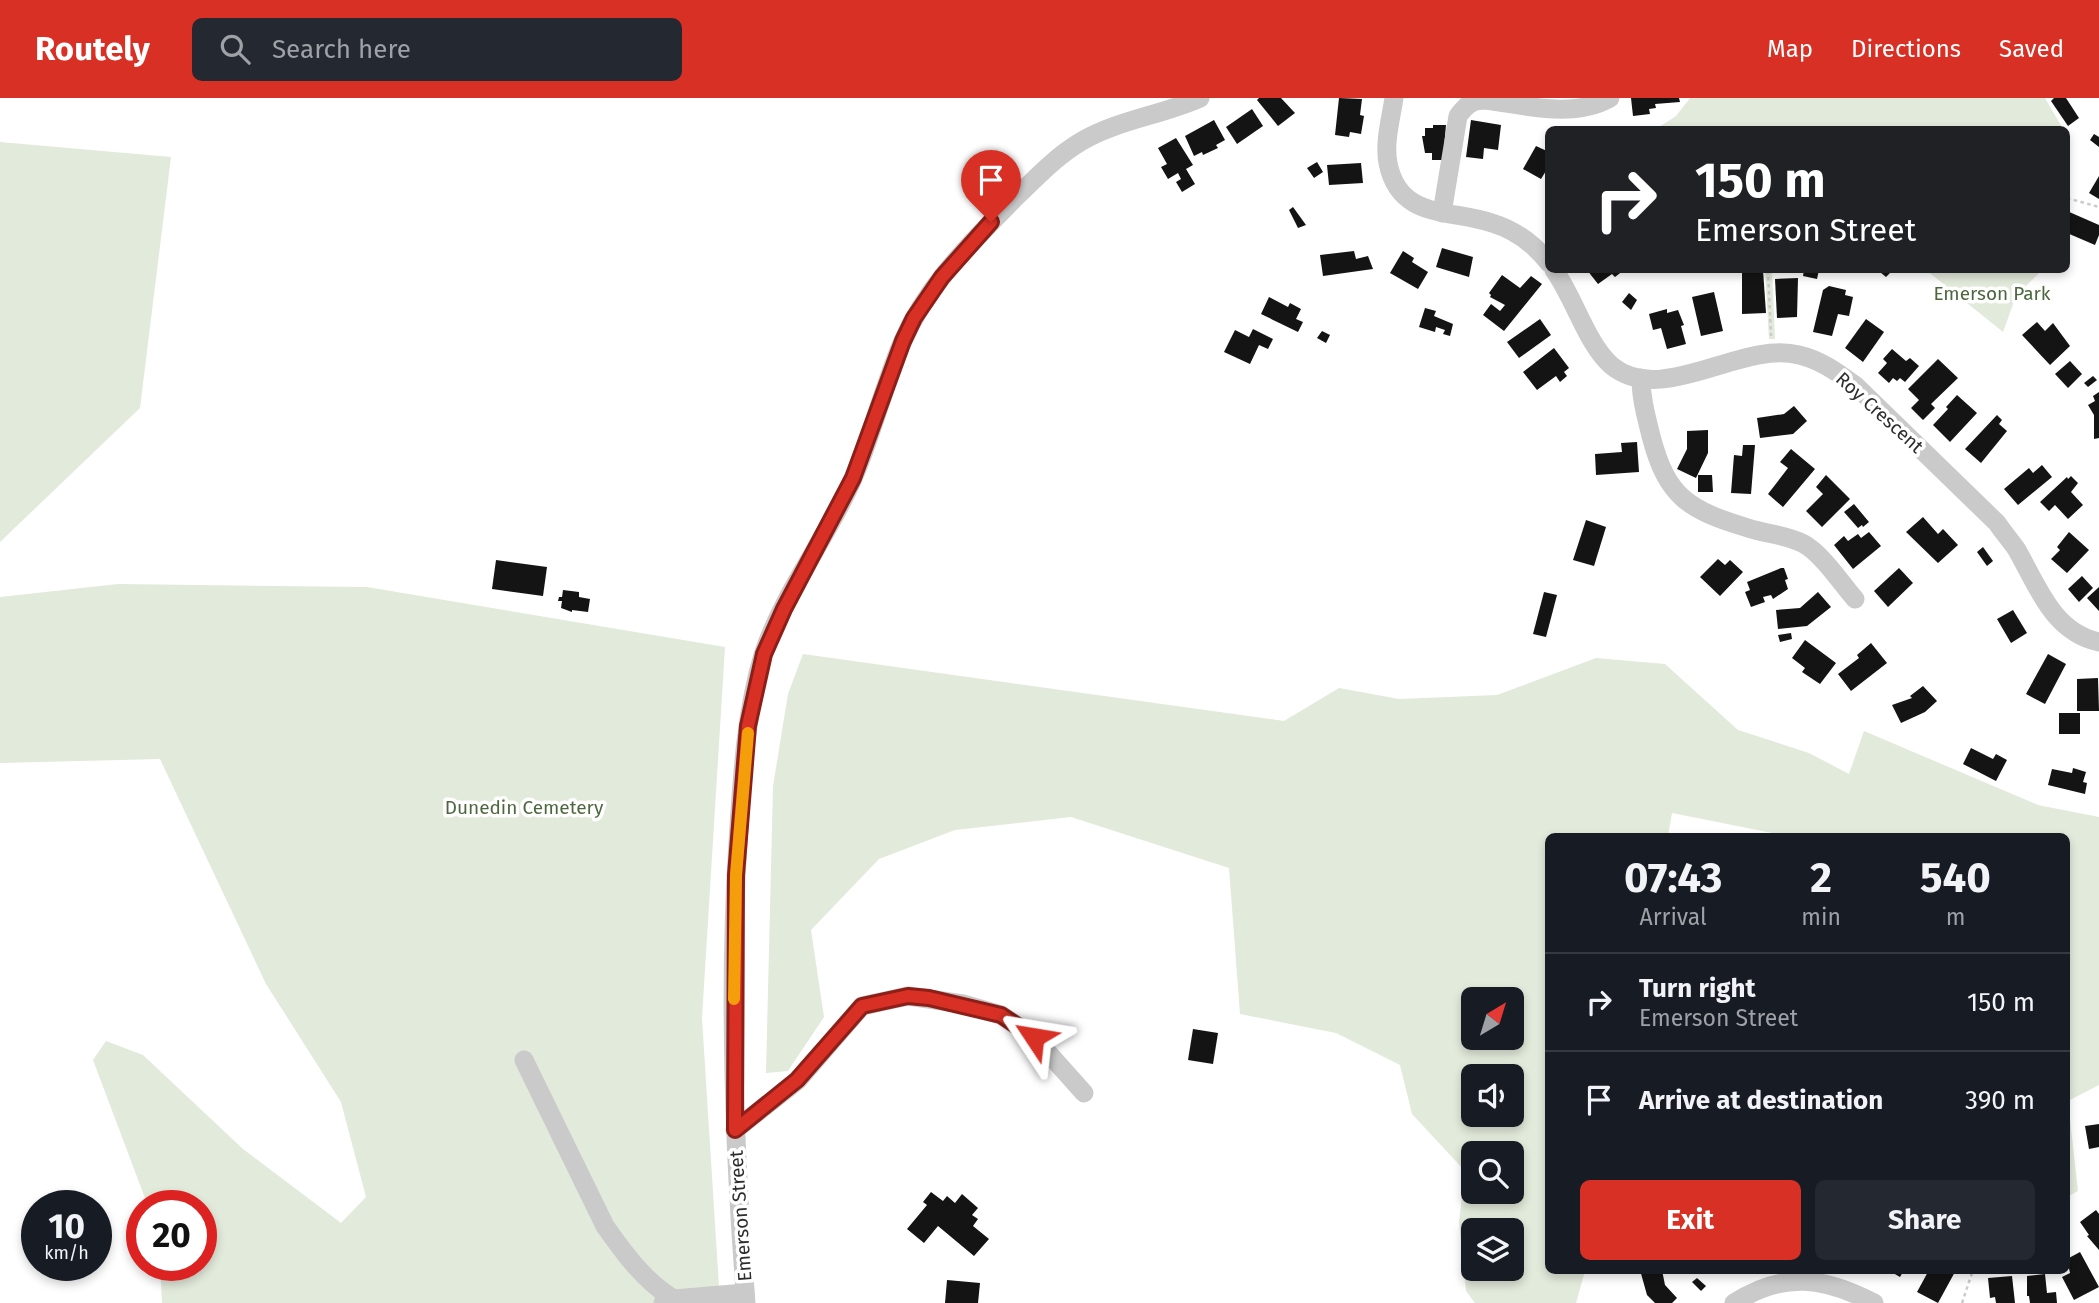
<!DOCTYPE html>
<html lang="en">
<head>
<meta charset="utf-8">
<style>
  :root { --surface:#171b24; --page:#242831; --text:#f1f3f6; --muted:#9ea1a6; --line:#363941; --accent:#d93025 }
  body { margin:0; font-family:"Fira Sans",sans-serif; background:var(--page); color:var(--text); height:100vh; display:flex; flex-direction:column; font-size:26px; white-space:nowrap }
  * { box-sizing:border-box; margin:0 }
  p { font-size:23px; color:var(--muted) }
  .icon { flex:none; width:38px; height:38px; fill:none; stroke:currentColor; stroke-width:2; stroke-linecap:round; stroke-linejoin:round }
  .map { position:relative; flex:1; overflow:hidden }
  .details { position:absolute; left:1545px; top:735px; width:525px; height:441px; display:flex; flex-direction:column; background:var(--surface); border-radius:10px; box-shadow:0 4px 10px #0003 }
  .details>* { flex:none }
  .top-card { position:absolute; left:1545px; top:28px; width:525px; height:147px; border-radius:10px; box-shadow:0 4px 10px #0003; background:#202124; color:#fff; overflow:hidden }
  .needle { width:46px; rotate:38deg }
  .controls { position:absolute; left:1461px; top:889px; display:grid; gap:14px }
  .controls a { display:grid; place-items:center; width:63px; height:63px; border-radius:10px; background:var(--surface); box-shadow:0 4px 10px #0003; font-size:35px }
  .speed { position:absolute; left:21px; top:1092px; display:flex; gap:14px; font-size:35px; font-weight:700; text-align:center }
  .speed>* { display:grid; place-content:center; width:91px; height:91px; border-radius:50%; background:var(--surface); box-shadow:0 4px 10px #0003; line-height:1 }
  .speed small { font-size:18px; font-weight:400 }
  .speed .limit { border:10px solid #d22; background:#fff; color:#111 }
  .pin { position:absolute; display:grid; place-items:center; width:60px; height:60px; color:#fff; margin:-72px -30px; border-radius:50% 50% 50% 0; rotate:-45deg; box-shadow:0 0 7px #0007 }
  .pin .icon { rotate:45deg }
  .me { position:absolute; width:77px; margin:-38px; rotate:303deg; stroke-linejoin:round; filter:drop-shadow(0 0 5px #0008) }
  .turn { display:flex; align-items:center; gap:24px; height:147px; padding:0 35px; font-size:32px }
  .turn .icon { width:91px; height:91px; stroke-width:2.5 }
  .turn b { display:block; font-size:49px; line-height:60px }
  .eta { display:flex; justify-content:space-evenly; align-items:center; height:119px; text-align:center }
  .eta b { font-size:42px; font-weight:700; line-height:49px }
  .button { display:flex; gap:14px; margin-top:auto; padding:14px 35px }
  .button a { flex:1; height:80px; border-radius:10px; background:var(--accent); color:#fff; font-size:28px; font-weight:700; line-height:80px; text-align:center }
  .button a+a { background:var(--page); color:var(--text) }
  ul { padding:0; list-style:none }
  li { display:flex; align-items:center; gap:21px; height:98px; padding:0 35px; border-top:2px solid var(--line) }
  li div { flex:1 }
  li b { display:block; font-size:26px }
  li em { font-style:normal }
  header { display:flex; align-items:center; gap:42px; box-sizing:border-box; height:98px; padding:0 35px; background:var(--accent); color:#fff }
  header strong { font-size:33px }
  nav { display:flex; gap:38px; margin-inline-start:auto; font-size:24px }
  .search { width:490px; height:63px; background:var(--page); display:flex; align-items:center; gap:18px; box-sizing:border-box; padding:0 24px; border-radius:10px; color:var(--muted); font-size:26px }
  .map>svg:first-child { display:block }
  .green { fill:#e2eadb; fill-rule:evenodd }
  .building { fill:#141414 }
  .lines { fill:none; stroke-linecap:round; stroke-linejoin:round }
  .path { stroke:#cacaca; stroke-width:2.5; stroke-dasharray:3.5 3.5; stroke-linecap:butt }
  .minor { stroke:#cacaca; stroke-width:19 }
  .route-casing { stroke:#8d1f18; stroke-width:18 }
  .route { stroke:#d93025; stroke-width:12 }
  .slow { stroke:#f59e0b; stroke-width:12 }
  .labels { text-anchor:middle; stroke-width:7; stroke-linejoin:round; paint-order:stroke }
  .park-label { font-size:19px; fill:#4c663e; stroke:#fff }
  .street-label { font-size:19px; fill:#2d2d2d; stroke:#fff }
</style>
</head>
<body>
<header>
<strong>Routely</strong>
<div class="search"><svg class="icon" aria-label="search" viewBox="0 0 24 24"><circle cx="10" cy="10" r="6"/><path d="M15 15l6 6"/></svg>Search here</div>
<nav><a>Map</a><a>Directions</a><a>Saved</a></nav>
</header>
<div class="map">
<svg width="2099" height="1205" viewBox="0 0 2099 1205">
  <rect width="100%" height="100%" fill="#fff"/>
  <!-- green -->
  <g class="green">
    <polygon points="1690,0 2045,0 2063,31 1656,31 1676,18"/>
    <polygon points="0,44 171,59 140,310 0,444"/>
    <polygon points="1765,172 1772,172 1775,241 1769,241"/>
    <polygon points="1926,172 2039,172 2038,176 2016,198 2003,234"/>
    <polygon points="118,486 367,489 725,549 702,920 720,1205 162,1205 160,1167 201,1167 201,1108 148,1108 93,962 106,943 143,957 243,1051 341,1125 366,1099 341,1004 266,886 160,661 0,665 0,499"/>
    <path d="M803 556 1284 623 1339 590 1399 601 1497 597 1596 560 1665 566 1738 632 1809 655 1849 676 1864 633 2038 707 2099 719V987L2068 1003 2078 1093 2067 1099V738H1788L1672 715 1668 738H1549V1172L1585 1173 1576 1205H1475L1466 1193 1459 1124 1465 1073 1412 1016 1400 967 1336 935 1240 916 1229 770 1071 719 955 732 879 761 811 832 824 919 788 973 766 975 773 688 788 596ZM1474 901H1512V940H1474ZM1474 978H1512V1017H1474ZM1474 1055H1512V1094H1474ZM1512 1132V1171H1474V1132Z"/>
  </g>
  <!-- building -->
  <g class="building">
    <polygon points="1259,0 1281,0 1295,15 1278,28 1257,2"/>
    <polygon points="1339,0 1362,1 1360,17 1364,18 1361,36 1350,34 1349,39 1335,37"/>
    <polygon points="1631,0 1679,0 1680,4 1655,6 1656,10 1649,11 1650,16 1633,18"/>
    <polygon points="2054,0 2066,0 2079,20 2068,28 2051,3"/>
    <polygon points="1252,11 1263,28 1237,46 1226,29"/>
    <polygon points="1214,22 1225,42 1216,47 1218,50 1203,57 1202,54 1194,58 1185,38"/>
    <polygon points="1471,22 1501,27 1498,52 1484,50 1483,61 1466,59"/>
    <polygon points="1433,27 1446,27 1443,62 1432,62 1432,55 1425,55 1422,38 1425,38 1425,30 1433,30"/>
    <polygon points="2094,36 2099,39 2099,49 2090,42"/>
    <polygon points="1176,40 1193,67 1186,71 1195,86 1182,94 1176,84 1181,81 1178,75 1168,81 1161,69 1167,66 1158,50"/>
    <polygon points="1536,48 1549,54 1549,68 1541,81 1523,71"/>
    <polygon points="1317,64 1323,74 1314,80 1307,70"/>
    <polygon points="1361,65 1363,85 1329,87 1327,67"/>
    <polygon points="2099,78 2099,101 2089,95"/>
    <polygon points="1293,109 1306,127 1298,130 1289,112"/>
    <polygon points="2067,113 2099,127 2099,137 2095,147 2067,135"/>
    <polygon points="1442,150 1473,159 1469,179 1436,169"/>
    <polygon points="1354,153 1356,161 1368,158 1373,171 1323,178 1320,157"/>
    <polygon points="1403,153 1414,160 1412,164 1428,174 1418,191 1390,175"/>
    <polygon points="1587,172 1624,172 1615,179 1612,176 1598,186"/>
    <polygon points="1742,172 1763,172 1766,215 1742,216"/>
    <polygon points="1804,172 1819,172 1817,181 1803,178"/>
    <polygon points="1882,172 1888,172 1891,174 1886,179 1880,174"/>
    <polygon points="1502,177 1520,190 1531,178 1542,186 1504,233 1483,217 1491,206 1500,213 1505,207 1490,199 1491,197 1489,195"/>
    <polygon points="1798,180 1797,219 1777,220 1775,181"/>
    <polygon points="1829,188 1846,192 1845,197 1853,199 1849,218 1838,216 1832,238 1813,234 1823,192"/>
    <polygon points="1714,194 1723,233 1701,238 1692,199"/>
    <polygon points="1629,195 1637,202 1631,212 1622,204"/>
    <polygon points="1269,199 1288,209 1290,205 1301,211 1296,221 1303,224 1298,234 1261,216"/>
    <polygon points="1425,210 1436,213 1434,218 1453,226 1450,238 1443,236 1445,232 1436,229 1435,234 1419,229"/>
    <polygon points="1667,211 1667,215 1678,212 1684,227 1681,228 1686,246 1667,251 1661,230 1653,232 1649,216"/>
    <polygon points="1540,221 1551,237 1519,260 1507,244"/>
    <polygon points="1866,221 1884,234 1863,264 1845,250"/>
    <polygon points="2037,224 2045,233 2053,225 2070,248 2050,267 2022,237"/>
    <polygon points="1253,231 1273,241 1268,251 1259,247 1250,266 1224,254 1235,232 1249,239"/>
    <polygon points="1322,233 1330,237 1326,245 1317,240"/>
    <polygon points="1554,250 1569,270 1564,274 1567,278 1560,284 1556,278 1537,292 1523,274"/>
    <polygon points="1892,251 1906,263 1910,260 1919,268 1905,284 1900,280 1897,283 1893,280 1889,285 1878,275 1887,265 1883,261"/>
    <polygon points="1938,261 1958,280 1931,306 1935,310 1923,322 1911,310 1919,302 1908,291"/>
    <polygon points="2070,263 2082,276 2068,290 2055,276"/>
    <polygon points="2093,278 2097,282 2088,289 2084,285"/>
    <polygon points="2099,294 2099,340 2094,341 2094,317 2088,307 2095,303 2093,298"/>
    <polygon points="1957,297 1977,315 1950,344 1933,327 1948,311 1946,309"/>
    <polygon points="1794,308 1807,323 1793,336 1760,340 1757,320 1784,316"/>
    <polygon points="1997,317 2002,322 1999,326 2007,333 1981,365 1965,351"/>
    <polygon points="1708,332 1708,355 1696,380 1677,371 1687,351 1687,333"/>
    <polygon points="1637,344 1639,374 1596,377 1595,356 1622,354 1621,345"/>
    <polygon points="1743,347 1755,347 1751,396 1731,395 1734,357 1742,358"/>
    <polygon points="1791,351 1815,371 1783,409 1768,396 1788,370 1780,364"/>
    <polygon points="2042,367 2052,379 2018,407 2004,391 2029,370 2033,375"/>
    <polygon points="1698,377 1712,377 1713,394 1698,394"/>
    <polygon points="1826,377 1850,401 1822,429 1806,413 1823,396 1816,389"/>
    <polygon points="2071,378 2078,385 2071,394 2083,407 2068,421 2055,407 2049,413 2040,404 2067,379 2068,381"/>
    <polygon points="1854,406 1869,424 1863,429 1862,427 1858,430 1844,414"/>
    <polygon points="1923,419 1938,436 1943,431 1958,447 1938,465 1906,434"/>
    <polygon points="1586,422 1606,429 1594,468 1573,462"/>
    <polygon points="1869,434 1881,448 1853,471 1834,447 1844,438 1848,443 1858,436 1861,440"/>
    <polygon points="2069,434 2089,452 2067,475 2051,461 2060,452 2057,449"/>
    <polygon points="1983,449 1993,463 1987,468 1977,454"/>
    <polygon points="1718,461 1725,467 1730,462 1743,474 1720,498 1700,479"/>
    <polygon points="496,462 547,469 543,498 492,491"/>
    <polygon points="1781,470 1784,470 1788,481 1785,482 1788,491 1773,501 1771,497 1763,499 1765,504 1751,509 1745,494 1750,492 1747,484"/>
    <polygon points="1899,470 1913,485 1888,509 1874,493"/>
    <polygon points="2082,478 2093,490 2079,504 2068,491"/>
    <polygon points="2099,489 2099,513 2087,500"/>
    <polygon points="563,492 579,494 579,499 590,501 588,514 572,512 572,514 561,510 562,503 558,503 559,499 562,499"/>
    <polygon points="1544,494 1557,497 1546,539 1533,536"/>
    <polygon points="1818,494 1831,509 1807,528 1778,531 1776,512 1800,510"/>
    <polygon points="2013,512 2027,535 2011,545 1997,521"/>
    <polygon points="1791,535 1792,541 1780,544 1778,537"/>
    <polygon points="1805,542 1836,565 1820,586 1802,574 1805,570 1792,560"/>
    <polygon points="1871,545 1887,565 1851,593 1838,576 1859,560 1857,557"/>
    <polygon points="2048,556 2066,566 2045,606 2026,596"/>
    <polygon points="2098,580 2099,613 2077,613 2077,581"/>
    <polygon points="1923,588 1937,603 1925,614 1901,625 1892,607 1912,600 1910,598"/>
    <rect x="2059" y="615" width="21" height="21"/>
    <polygon points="1971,650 1993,661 1996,656 2007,662 1996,683 1963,666"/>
    <polygon points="2073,670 2086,674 2083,684 2087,685 2085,696 2048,687 2052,671 2072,675"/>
    <polygon points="1193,931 1218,935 1213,966 1188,962"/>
    <polygon points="2099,1026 2099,1049 2089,1051 2085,1028"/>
    <polygon points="931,1094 943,1103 947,1098 955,1105 962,1096 978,1110 972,1117 978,1121 973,1128 989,1141 974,1158 938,1128 924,1145 907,1131 927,1107 923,1104"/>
    <polygon points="2096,1112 2099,1116 2099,1152 2087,1138 2089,1137 2080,1124"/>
    <polygon points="2080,1154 2099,1189 2074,1202 2062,1179 2070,1175 2067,1161"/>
    <polygon points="1640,1172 1662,1172 1665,1187 1677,1200 1672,1205 1655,1205 1647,1197"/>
    <polygon points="1888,1172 1904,1172 1900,1179"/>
    <polygon points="1929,1172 1956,1172 1938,1205 1917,1194"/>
    <polygon points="2045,1176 2047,1195 2056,1194 2057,1205 2030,1205 2029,1198 2027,1198 2027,1178"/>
    <polygon points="2012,1178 2015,1205 1996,1205 1995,1199 1990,1200 1988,1180"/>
    <polygon points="1697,1180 1706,1188 1701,1193 1692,1184"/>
    <polygon points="947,1182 980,1185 978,1205 945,1205"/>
  </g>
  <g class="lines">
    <!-- path -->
    <g class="path">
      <polyline points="2067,100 2099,109"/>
      <polyline points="1768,172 1771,238"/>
      <polyline points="1962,1205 1973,1172"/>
    </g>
    <!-- minor -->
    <g class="minor">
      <path d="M1394 0C1391 20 1384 45 1388 65 1399 122 1451 111 1492 125 1515 132 1534 146 1549 165"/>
      <path d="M1442 115 1458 18C1466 7 1472 2 1485 2 1525 7 1573 21 1610 0"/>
      <path d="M1554 172C1574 199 1587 247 1612 268 1663 309 1741 242 1799 257 1821 262 1838 275 1856 288L1997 425C2003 434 2011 443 2017 452 2038 489 2053 534 2099 544"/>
      <path d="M1641 280C1641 300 1646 318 1651 338 1667 400 1689 412 1748 430 1766 436 1788 437 1804 446 1823 457 1841 485 1855 501"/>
      <path d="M524 962 605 1128C624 1155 645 1184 674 1201"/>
      <polyline points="735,1032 798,982 862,908 908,898 963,906 1001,917 1034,939 1084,995"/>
      <polyline points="663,1205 674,1201 745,1195"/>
      <path d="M746 1205C734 1052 728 897 738 744 742 682 745 617 763 557 783 495 826 442 852 383 872 338 883 290 902 245 926 188 971 145 1013 102 1035 81 1056 58 1082 43 1118 22 1162 17 1200 0"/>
      <path d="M1734 1205C1784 1173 1824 1179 1874 1205"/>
    </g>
  </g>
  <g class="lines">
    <defs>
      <polyline id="route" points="991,124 942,179 914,220 903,243 853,380 784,511 764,556 748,628 736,777 735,1032 797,982 862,908 908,898 929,900 1001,917 1034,939"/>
    </defs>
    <!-- route casing -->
    <use href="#route" class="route-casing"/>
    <!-- route -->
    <use href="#route" class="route"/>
    <!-- slow -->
    <polyline class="slow" points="734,901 736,777 748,635"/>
  </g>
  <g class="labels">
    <!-- park labels -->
    <g class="park-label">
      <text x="1992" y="202">Emerson Park</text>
      <text x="524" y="716">Dunedin Cemetery</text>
    </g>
    <!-- street labels -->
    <g class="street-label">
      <text transform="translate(1880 314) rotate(42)" y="7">Roy Crescent</text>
      <text transform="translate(740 1118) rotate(-94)" y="7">Emerson Street</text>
    </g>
  </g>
</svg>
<div class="controls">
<a><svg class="needle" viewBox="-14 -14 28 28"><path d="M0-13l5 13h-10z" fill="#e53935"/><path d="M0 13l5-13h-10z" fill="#9ea1a6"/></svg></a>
<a><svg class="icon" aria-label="sound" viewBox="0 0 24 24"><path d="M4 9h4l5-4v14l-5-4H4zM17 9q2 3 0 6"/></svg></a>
<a><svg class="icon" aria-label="search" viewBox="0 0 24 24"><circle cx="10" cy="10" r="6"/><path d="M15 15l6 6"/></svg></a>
<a><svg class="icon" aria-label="layers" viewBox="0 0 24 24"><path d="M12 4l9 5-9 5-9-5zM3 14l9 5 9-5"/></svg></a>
</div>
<div class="speed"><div>10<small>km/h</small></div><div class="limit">20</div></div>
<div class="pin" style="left:991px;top:124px;background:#d93025"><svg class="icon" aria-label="arrive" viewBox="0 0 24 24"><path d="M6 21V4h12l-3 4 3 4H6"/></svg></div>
<svg class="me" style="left:1034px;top:939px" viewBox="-20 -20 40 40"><path d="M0-17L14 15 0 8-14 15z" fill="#d93025" stroke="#fff" stroke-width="4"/></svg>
<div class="top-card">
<div class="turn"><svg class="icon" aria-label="right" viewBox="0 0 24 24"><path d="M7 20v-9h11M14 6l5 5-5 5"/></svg><div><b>150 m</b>Emerson Street</div></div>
</div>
<section class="details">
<div class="eta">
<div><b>07:43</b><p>Arrival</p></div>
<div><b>2</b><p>min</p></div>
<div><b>540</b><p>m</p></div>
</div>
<ul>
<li><svg class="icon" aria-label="right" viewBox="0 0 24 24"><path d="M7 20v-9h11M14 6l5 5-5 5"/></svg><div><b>Turn right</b><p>Emerson Street</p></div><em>150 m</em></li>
<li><svg class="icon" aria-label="arrive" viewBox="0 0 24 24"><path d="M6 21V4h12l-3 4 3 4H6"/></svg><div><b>Arrive at destination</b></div><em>390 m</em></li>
</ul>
<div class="button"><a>Exit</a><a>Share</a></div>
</section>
</div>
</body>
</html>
